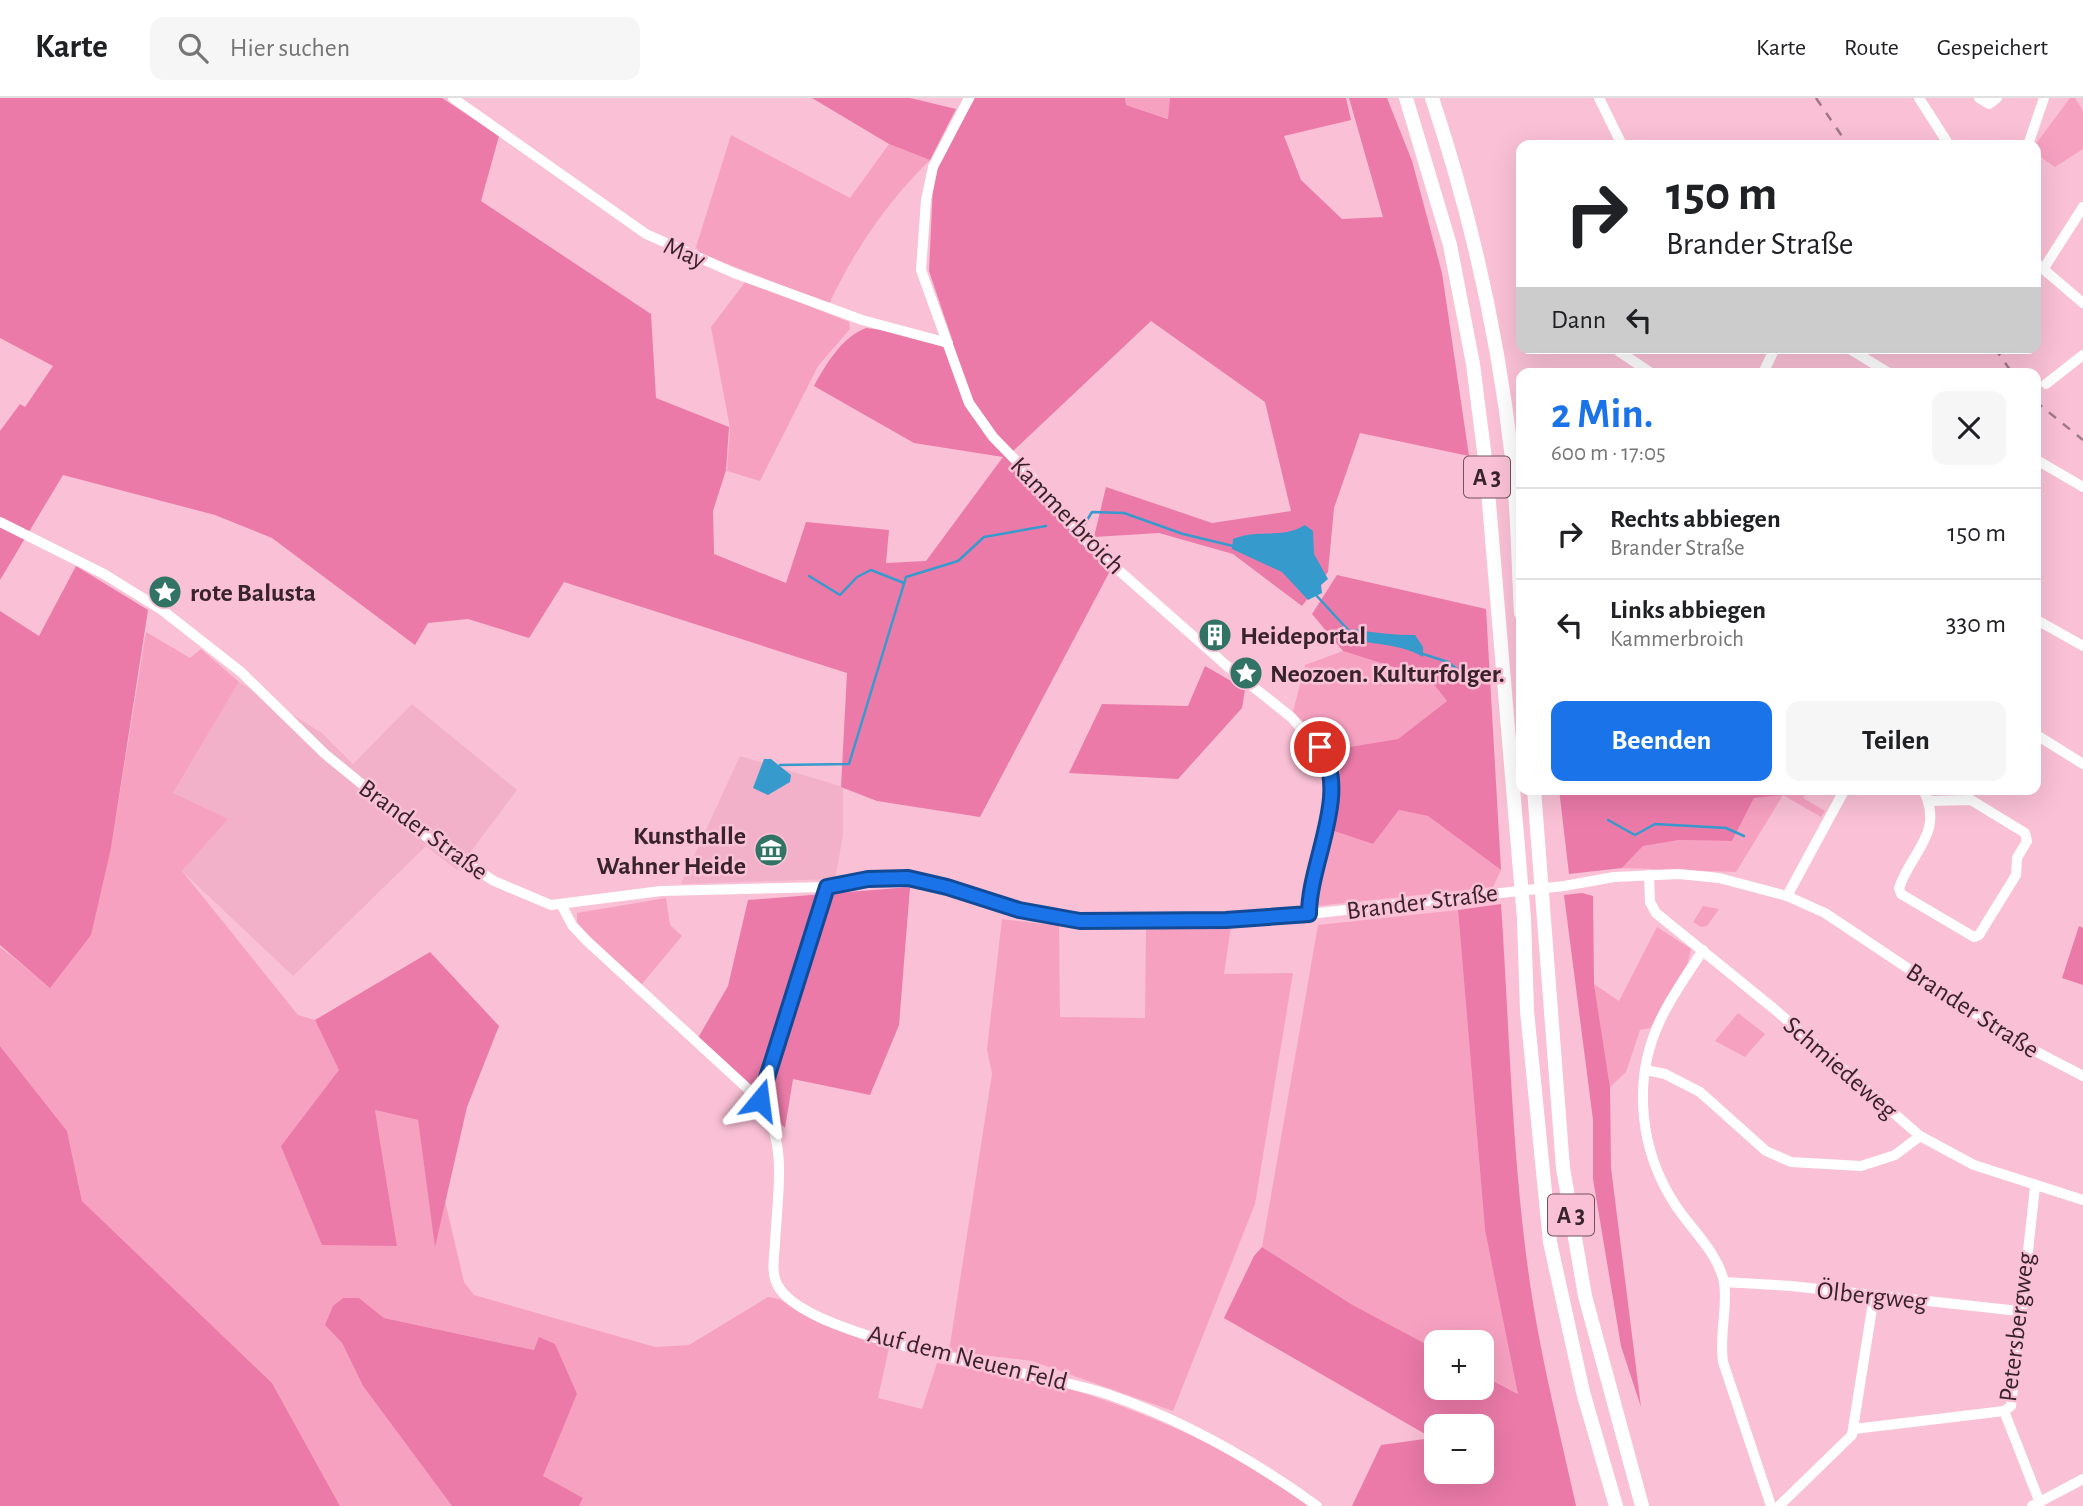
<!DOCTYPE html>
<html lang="de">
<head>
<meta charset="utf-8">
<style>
  :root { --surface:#fff; --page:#f6f6f6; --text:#202124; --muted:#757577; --line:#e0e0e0; --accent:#1a73e8 }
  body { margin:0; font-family:"Alegreya Sans",sans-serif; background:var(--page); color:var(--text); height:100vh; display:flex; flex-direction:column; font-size:26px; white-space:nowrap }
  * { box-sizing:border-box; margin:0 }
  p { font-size:23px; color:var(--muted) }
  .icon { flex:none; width:38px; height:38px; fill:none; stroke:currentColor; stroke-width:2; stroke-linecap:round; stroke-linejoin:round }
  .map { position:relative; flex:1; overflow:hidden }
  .details { position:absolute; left:1516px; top:270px; width:525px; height:427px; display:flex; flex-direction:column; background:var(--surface); border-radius:14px; box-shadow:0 7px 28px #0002 }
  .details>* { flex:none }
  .guide { position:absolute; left:1516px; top:42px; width:525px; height:214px; border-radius:14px; box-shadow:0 7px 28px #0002; background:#fff; color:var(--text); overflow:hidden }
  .buttons { position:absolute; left:1424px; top:1232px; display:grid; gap:14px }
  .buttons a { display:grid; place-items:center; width:70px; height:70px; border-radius:14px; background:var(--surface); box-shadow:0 7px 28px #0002; font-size:35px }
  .pin { position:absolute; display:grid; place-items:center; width:60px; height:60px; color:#fff; margin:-30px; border:4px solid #fff; border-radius:50%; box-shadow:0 2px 7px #0007 }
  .me { position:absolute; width:77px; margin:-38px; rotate:16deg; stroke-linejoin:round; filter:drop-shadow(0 0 5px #0008) }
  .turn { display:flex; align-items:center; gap:24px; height:147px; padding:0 35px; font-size:32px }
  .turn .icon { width:91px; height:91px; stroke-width:2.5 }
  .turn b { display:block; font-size:49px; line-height:60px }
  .then { display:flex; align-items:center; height:66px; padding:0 35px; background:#0003; gap:14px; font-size:26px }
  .round { display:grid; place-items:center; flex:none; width:74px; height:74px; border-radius:14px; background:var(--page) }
  .head { display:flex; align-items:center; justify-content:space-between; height:119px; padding:0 35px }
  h1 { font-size:42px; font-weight:600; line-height:52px; color:var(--accent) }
  .cta { display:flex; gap:14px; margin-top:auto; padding:14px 35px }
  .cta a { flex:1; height:80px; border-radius:14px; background:var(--accent); color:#fff; font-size:28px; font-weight:600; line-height:80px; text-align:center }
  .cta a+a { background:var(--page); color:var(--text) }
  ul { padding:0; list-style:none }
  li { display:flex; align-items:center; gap:21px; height:91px; padding:0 35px; border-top:2px solid var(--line) }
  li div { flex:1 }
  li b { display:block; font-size:26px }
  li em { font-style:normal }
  header { display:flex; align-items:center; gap:42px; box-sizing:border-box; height:98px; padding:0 35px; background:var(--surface); border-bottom:2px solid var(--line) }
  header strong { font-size:33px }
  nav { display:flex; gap:38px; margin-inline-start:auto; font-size:24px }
  .search { width:490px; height:63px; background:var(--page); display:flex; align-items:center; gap:18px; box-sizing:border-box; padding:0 24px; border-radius:14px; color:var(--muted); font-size:26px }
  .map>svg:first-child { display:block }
  .built { fill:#f2b1c9 }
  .green { fill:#f7a1c1 }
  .forest { fill:#eb7aa8; fill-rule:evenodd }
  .water { fill:#379acd }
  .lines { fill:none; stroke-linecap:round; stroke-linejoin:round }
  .stream { stroke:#379acd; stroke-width:2.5 }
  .minor { stroke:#fff; stroke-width:10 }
  .highway { stroke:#fff; stroke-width:14 }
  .rail { stroke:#a17887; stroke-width:2.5; stroke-dasharray:9 9; stroke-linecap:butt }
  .route-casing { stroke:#114b97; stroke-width:18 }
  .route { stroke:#1a73e8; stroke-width:12 }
  .labels { text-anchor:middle; stroke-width:5; stroke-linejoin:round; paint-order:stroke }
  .shield { fill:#fac0d5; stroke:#72525e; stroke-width:2 }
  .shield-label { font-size:24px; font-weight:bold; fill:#38232b }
  .street-label { font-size:26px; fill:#38232b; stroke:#fac0d5 }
  .poi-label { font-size:26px; font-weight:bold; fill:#38232b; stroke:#fac0d5; text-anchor:start }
</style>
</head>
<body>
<header>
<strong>Karte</strong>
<div class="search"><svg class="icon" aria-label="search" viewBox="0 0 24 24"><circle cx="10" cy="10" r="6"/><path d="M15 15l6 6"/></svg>Hier suchen</div>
<nav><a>Karte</a><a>Route</a><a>Gespeichert</a></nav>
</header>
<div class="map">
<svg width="2083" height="1408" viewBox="0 0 2083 1408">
  <rect width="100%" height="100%" fill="#fac0d5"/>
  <!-- built -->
  <g class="built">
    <polygon points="239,584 322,635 353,666 412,606 517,692 457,772 426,748 293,878 182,773 173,695"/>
    <polygon points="740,658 843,689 843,738 835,781 681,786"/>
  </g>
  <!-- green -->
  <g class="green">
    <polygon points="1125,0 1170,0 1169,21 1126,7"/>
    <polygon points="2070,0 2075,0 2083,13 2083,51 2055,69 2035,55 2035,47"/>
    <path d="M731 37 850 100 889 46 930 62C887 104 855 151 829 206L700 155 696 149Z"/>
    <polygon points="746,183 849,224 850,231 818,268 760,383 727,373 730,330 711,229"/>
    <path d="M146 534 190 560 201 551 239 584 173 695 228 721 182 773 298 917 315 922 340 972 281 1048 397 1148 375 1012 418 1022 435 1146 445 1103 464 1184 474 1197 655 1249 689 1247 768 1199 779 1201 821 1226 889 1250 878 1300 922 1311 937 1265C966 1270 997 1272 1026 1279 1126 1304 1228 1347 1312 1408H579L583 1400 542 1379 577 1296 534 1252 384 1220 359 1200 325 1227 342 1245 363 1288 452 1408H340L272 1285 82 1103 67 1033 0 948V849L50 889 111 750Z"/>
    <polygon points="1343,553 1400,571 1425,575 1447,603 1398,641 1343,650 1338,665 1332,651 1293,614 1305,567"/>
    <polygon points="1773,691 1808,691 1803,700 1825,713 1821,719 1783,697 1736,774 1622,770 1643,748 1679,742 1732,743 1754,700 1781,696"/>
    <polygon points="1399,712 1428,718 1501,772 1493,789 1317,808 1331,732 1373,746"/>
    <polygon points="666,800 670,827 682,838 641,887 577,829 577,815"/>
    <polygon points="1703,808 1719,811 1707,828 1701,829 1693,824"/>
    <polygon points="1458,812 1485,1132 1519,1296 1482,1277 1482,1244 1437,1244 1437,1252 1351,1206 1262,1149 1318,827"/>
    <polygon points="1002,821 1059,828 1060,919 1145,920 1146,830 1231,828 1224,876 1293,875 1255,1106 1173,1313 1032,1263 949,1253 992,976 987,951"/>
    <polygon points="1657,829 1691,851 1688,864 1650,930 1640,932 1626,974 1610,989 1594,886 1619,903"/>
    <polygon points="1738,915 1765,936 1745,959 1715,943"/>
  </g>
  <!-- forest -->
  <g class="forest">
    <path d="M0 0H442L499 38 481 103 651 216 656 300 729 329 726 372 713 413 714 456 786 485 806 424 889 432 886 465 926 463 1003 359 914 345 814 288C826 266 842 239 866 230L952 241 929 173 933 88 938 65 975 0H1125L1126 7 1168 21 1170 0H1346L1351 22 1284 38 1301 82 1342 121 1383 119 1349 0H1387L1412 63 1442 175 1469 358 1360 335 1334 410 1328 474 1302 508 1233 456 1159 435 1094 439 1106 389 1212 425 1291 413 1265 304 1151 223 1013 353 1111 471 980 719 877 703 841 689 847 575 564 484 529 540 468 521 428 525 415 547 272 440 215 417 63 377 0 482V333L20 306 25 309 53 268 0 240Z"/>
    <polygon points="812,0 910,0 956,11 930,62 889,46"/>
    <polygon points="76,468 148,512 111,750 91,837 50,890 0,847 0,513 39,538"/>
    <polygon points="1337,477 1486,511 1501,772 1428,718 1399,712 1373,746 1331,732 1343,650 1398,641 1447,603 1425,575 1400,571 1343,553 1312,516"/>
    <polygon points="1205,568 1245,591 1242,610 1178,681 1069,675 1102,606 1188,608"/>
    <polygon points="1559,691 1773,691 1783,697 1754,700 1732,743 1679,742 1643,748 1622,770 1569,776"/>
    <polygon points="910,789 899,927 870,997 793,981 785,1030 698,940 728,888 748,802"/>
    <polygon points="1582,795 1593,798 1594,886 1610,989 1611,1070 1641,1309 1621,1248 1593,1081 1593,1022 1564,797"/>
    <path d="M1501 806C1510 939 1512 1074 1533 1205 1544 1273 1561 1340 1576 1408H1352L1381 1347 1432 1340 1224 1220 1254 1158 1262 1149 1351 1206 1437 1252V1290H1482V1277L1518 1296 1485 1132 1458 812ZM1437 1328H1482V1374H1437Z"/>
    <polygon points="2079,828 2083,830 2083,887 2062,880"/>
    <polygon points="430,854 499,928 467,1009 435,1149 418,1022 375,1012 397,1148 322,1147 281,1048 339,972 315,922"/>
    <polygon points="0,948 67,1033 82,1103 272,1285 340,1408 0,1408"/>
    <polygon points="343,1200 359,1200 384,1220 534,1252 539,1239 555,1246 577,1296 543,1378 583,1400 579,1408 452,1408 363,1288 342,1245 325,1227 333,1208"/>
  </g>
  <!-- water -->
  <g class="water">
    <path d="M1305 427 1313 433 1314 456 1328 481 1321 487 1322 495 1308 502 1282 474 1232 451 1233 441C1259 430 1280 442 1305 427Z"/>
    <path d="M1354 531C1374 535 1394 537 1415 537L1423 549V559C1400 545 1375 548 1351 540Z"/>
    <polygon points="764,661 771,661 791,677 790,684 768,697 753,690"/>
  </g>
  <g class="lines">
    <!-- stream -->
    <g class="stream">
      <polyline points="1084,427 1092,414 1124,415 1183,436 1233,448"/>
      <polyline points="809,478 840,497 857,479 871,472 904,485"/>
      <polyline points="1315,496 1350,534 1354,535"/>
      <polyline points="1420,555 1448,564 1463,576"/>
      <polyline points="780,667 849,666 906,479 958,463 984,439 1046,428"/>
      <polyline points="1608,722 1635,737 1655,726 1726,730 1744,738"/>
    </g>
    <!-- minor -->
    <g class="minor">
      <polyline points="453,0 646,136 734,175 862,222 948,245"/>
      <polyline points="969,0 933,69 926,102 921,172 969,305 993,339 1029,376 1089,446 1227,568 1291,619 1329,662 1332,676 1331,699 1309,793 1309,816"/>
      <polyline points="1599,0 1622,47"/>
      <polyline points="1919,0 1949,47"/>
      <polyline points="1979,0 1989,6 1997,0"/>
      <polyline points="2028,47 2044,0"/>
      <polyline points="2035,164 2083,205"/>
      <polyline points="2044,170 2083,109"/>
      <polyline points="1614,250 1651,275"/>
      <polyline points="1848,250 1889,275"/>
      <polyline points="1763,275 1775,250"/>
      <polyline points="2046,286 2083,257"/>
      <polyline points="2035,361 2083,389"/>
      <polyline points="0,424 104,476 162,512 241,574 325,656 429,741 494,783 551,807 661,793 827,789 868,781 908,780 1050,819 1080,823 1184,823 1309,816 1564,788 1614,779 1679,776 1719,780 1787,798 1825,815 2018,944 2083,978"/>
      <polyline points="2035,521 2083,548"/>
      <polyline points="2035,636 2083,666"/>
      <path d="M1923 691C1945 735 1912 752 1899 790L1901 796 1974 839 1979 837 2016 777 2017 760 2027 743 2025 735 1971 702 1929 703"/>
      <polyline points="1649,777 1650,804 1656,815 1773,910 1920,1038 1974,1067 2083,1102"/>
      <polyline points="1787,798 1845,691"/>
      <path d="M562 808 572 827 586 842 760 1002C789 1047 777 1096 775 1146 774 1160 771 1176 778 1188 809 1244 1041 1273 1107 1296 1183 1322 1252 1361 1317 1408"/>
      <path d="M1703 852C1688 876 1670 899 1659 925 1632 984 1640 1054 1676 1108 1692 1132 1718 1155 1724 1184 1728 1209 1719 1237 1723 1264L1771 1408"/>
      <polyline points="1646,972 1665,976 1700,994 1766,1053 1791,1064 1861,1068 1895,1057 1920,1038"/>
      <polyline points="760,1002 827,789"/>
      <polyline points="2035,1089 2011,1308 2004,1313 2040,1405"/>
      <polyline points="1724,1184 1791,1188 2019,1213"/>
      <polyline points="1854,1331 2004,1313"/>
      <polyline points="1779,1408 1852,1337 1874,1198"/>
      <polyline points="2032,1408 2083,1381"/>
    </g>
    <!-- highway -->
    <g class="highway">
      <polyline points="1406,0 1450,147 1473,266 1486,369 1524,821 1527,913 1550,1144 1583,1294 1616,1408"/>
      <path d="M1432 0C1471 117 1498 237 1512 360 1518 411 1518 463 1521 515"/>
      <polyline points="1534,691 1563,1070 1585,1198 1642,1408"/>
    </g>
    <!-- rail -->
    <g class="rail">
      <polyline points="1816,0 1848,47"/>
      <polyline points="1995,250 2012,275"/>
      <polyline points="2035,303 2083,342"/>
    </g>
  </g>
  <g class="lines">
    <defs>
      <path id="route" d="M760 1002 827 789 868 781 908 780 947 789 1019 812 1080 823 1226 822 1309 816C1309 764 1351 695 1320 649"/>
    </defs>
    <!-- route casing -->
    <use href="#route" class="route-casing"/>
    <!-- route -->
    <use href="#route" class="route"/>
  </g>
  <!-- icons -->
  <defs>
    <symbol id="sight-disc" viewBox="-11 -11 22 22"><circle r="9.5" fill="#317364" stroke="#fac0d5"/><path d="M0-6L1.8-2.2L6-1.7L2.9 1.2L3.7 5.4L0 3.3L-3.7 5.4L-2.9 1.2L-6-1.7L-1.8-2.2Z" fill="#fff"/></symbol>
    <symbol id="building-disc" viewBox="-11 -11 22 22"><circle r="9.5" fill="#317364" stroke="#fac0d5"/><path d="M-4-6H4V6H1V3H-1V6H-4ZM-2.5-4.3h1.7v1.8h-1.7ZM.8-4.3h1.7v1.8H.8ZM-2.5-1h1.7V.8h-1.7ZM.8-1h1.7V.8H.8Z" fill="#fff"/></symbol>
    <symbol id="museum-disc" viewBox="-11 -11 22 22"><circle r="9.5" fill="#317364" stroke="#fac0d5"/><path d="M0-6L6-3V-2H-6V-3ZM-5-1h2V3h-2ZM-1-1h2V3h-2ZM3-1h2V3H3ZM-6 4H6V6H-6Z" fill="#fff"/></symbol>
  </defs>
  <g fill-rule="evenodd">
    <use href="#sight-disc" x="146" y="475" width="38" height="38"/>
    <use href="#building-disc" x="1196" y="518" width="38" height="38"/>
    <use href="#sight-disc" x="1227" y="556" width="38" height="38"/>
    <use href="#museum-disc" x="752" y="733" width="38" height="38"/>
  </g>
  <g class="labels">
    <!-- shield labels -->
    <g class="shield">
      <rect x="1464" y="358.5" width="46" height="41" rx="5"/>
      <rect x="1548" y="1096.5" width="46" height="41" rx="5"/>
    </g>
    <g class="shield-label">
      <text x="1487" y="387">A 3</text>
      <text x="1571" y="1125">A 3</text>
    </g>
    <!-- street labels -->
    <g class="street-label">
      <text transform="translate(685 154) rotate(24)" y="9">May</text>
      <text transform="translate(1068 417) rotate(46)" y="9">Kammerbroich</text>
      <text transform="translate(424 731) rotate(36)" y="9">Brander Straße</text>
      <text transform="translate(1422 803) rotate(-7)" y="9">Brander Straße</text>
      <text transform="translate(1973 912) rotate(33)" y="9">Brander Straße</text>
      <text transform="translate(1841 969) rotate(41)" y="9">Schmiedeweg</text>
      <text transform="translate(1872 1197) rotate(6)" y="9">Ölbergweg</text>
      <text transform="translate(2016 1229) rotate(-83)" y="9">Petersbergweg</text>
      <text transform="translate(968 1259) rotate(14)" y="9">Auf dem Neuen Feld</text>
    </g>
    <!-- poi labels -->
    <g class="poi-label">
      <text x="190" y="503">rote Balusta</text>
      <text x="1240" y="546">Heideportal</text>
      <text x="1270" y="584">Neozoen. Kulturfolger.</text>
      <text x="746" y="746" text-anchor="end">Kunsthalle<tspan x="746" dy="30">Wahner Heide</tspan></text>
    </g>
  </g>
</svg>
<div class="buttons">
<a>+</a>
<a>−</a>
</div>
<div class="pin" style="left:1320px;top:649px;background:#d93025"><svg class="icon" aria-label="arrive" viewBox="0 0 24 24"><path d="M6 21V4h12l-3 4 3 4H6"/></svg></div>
<svg class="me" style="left:760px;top:1002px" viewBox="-20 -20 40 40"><path d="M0-17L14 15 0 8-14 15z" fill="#1a73e8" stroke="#fff" stroke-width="4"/></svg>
<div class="guide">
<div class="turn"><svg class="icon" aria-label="right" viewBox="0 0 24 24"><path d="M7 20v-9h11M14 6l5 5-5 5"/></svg><div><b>150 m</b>Brander Straße</div></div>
<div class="then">Dann<svg class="icon" aria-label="left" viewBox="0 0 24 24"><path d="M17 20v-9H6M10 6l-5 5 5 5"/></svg></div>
</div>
<section class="details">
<div class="head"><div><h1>2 Min.</h1><p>600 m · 17:05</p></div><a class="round"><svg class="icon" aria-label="close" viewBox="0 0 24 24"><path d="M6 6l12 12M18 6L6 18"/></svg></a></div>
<ul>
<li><svg class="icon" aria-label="right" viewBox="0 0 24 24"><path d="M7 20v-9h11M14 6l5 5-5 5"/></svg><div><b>Rechts abbiegen</b><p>Brander Straße</p></div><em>150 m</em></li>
<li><svg class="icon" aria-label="left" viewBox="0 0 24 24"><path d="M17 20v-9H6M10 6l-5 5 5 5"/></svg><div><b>Links abbiegen</b><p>Kammerbroich</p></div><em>330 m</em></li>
</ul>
<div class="cta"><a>Beenden</a><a>Teilen</a></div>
</section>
</div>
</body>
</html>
